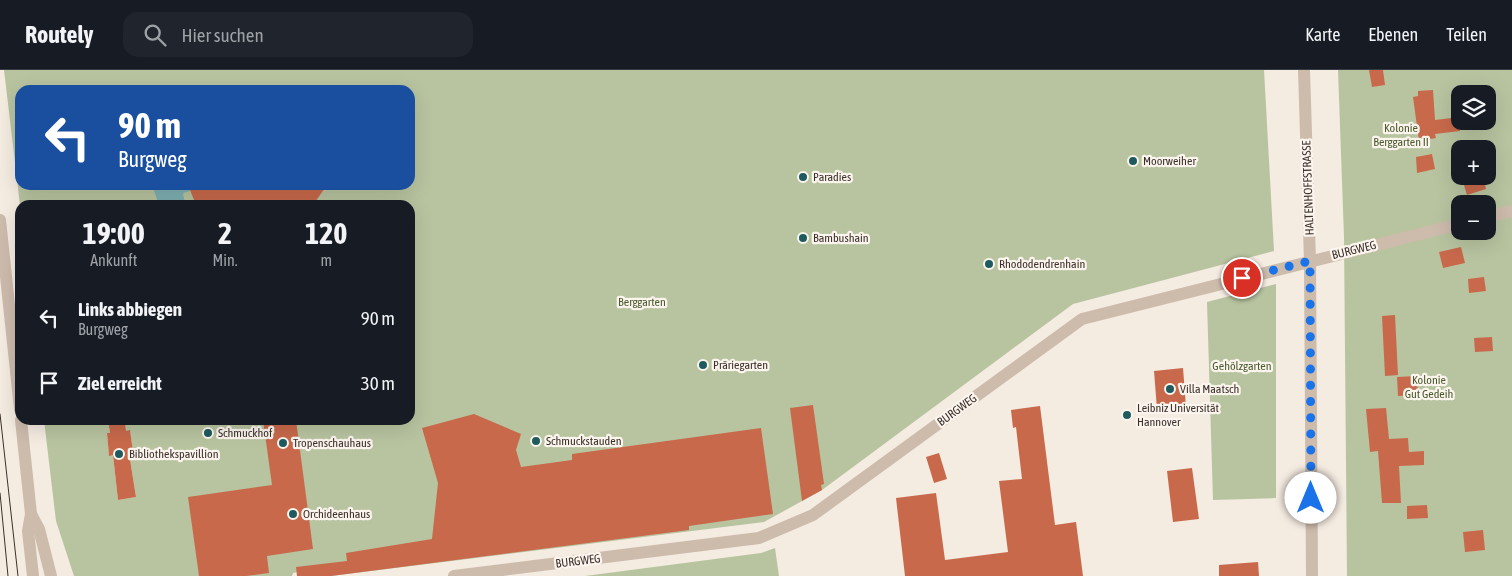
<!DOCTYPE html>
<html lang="de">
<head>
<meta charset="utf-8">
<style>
  :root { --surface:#171b24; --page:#20242c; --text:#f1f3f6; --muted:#9ea1a6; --line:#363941 }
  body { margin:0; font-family:"Asap Condensed",sans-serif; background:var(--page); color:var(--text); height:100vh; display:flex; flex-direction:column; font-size:19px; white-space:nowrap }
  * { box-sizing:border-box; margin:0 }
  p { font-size:16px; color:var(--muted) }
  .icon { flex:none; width:28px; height:28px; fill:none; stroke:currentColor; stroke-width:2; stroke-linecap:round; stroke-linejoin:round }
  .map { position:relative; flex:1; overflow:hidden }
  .details { position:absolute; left:15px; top:130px; width:400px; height:225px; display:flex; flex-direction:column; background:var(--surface); border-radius:15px; box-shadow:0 5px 20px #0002 }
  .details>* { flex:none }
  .banner { position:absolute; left:15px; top:15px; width:400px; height:105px; border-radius:15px; box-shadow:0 5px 20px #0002; background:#1a4fa0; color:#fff; overflow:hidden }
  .buttons { position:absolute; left:1451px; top:15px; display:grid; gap:10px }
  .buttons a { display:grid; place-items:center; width:45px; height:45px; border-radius:10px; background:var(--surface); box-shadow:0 5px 20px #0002; font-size:25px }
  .pin { position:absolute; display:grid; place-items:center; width:42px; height:42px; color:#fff; margin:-21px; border:2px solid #fff; border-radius:50%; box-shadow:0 1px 5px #0007 }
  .me { position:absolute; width:55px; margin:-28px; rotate:0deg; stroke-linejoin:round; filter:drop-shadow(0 0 4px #0008) }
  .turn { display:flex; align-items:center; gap:18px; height:105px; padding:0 20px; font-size:22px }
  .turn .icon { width:65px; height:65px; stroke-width:2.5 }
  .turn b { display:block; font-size:35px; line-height:42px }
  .eta { display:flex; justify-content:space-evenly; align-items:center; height:85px; text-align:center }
  .eta b { font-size:30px; font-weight:700; line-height:35px }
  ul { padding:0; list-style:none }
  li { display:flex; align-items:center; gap:15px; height:65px; padding:0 20px }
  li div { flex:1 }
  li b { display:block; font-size:19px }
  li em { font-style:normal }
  header { display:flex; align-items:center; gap:30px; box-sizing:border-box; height:70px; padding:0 25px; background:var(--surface); border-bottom:1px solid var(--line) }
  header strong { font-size:24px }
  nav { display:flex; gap:28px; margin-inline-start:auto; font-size:18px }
  .search { width:350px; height:45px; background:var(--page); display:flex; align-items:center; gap:12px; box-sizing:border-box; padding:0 18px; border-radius:15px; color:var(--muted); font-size:19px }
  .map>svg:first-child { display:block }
  .green { fill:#b8c4a0; fill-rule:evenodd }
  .water { fill:#7fb0b2 }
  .building { fill:#c8694b }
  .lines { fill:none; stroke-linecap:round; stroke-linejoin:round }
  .minor { stroke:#cdbbac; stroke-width:12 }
  .tram { stroke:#3b302b; stroke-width:1 }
  .route { stroke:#1a73e8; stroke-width:9; stroke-dasharray:0 16.2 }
  .poi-dot { fill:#1f5a5e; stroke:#fbf5ee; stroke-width:2 }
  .labels { text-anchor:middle; stroke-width:4.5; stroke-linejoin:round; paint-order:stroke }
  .park-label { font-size:12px; fill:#4a5a2e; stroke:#fbf5ee }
  .poi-label { font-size:12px; fill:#3b302b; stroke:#fbf5ee; text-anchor:start }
  .street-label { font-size:12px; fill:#3b302b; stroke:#fbf5ee }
</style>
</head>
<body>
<header>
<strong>Routely</strong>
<div class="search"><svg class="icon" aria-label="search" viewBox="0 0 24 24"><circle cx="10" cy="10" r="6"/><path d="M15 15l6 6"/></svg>Hier suchen</div>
<nav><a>Karte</a><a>Ebenen</a><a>Teilen</a></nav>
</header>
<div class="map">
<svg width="1512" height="506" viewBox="0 0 1512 506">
  <rect width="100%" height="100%" fill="#f4ebe1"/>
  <!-- green -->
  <g class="green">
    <path d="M4 0H1264L1274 181 1073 234 822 420 764 452 331 506H311L307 500 293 503 292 506H74L56 451 44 350H108L110 363H107L109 385H113L118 430 136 427 129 383 133 382 130 361H126L125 350H410V135H20ZM20 20H410V115H20Z"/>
    <path d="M1338 0H1512V506H1347L1344 167ZM1460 24H1488V51H1460ZM1460 79H1488V106H1460ZM1460 134H1488V161H1460Z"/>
    <polygon points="1276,214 1276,428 1213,430 1207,232"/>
    <polygon points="775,478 779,506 585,506 761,483"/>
  </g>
  <!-- water -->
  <polygon class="water" points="152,115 188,115 190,121 183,123 185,135 159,135"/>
  <!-- building -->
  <g class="building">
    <polygon points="1369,0 1383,0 1385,15 1372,17"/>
    <polygon points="1433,20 1435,50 1460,47 1460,61 1435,64 1436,68 1419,71 1413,27 1418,26 1418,21"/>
    <polygon points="1432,84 1435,99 1417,103 1416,87"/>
    <polygon points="1483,106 1486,119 1467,125 1463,112"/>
    <polygon points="188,115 327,115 313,135 196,135"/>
    <polygon points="1461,177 1465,193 1443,198 1439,182"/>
    <polygon points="1484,207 1486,221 1469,223 1468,209"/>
    <polygon points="1395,245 1398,305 1385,306 1382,246"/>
    <polygon points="1492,267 1493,281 1475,282 1474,268"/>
    <polygon points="1183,298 1186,337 1157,339 1154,301"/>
    <polygon points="1417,306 1418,325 1398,326 1397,307"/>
    <polygon points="813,335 824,414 821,415 822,420 802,431 790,338"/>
    <polygon points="1040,336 1055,455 1076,452 1083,506 905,506 896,428 936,423 945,490 1008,482 999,411 1022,409 1016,357 1013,358 1011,340"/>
    <polygon points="1386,338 1389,369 1408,368 1409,382 1424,381 1424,395 1399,396 1401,433 1382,433 1378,381 1370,382 1366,339"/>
    <polygon points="474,344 521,364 516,380 521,397 572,390 572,384 761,358 773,444 689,456 689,460 331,506 297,506 296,497 347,491 346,483 432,469 438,413 422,358"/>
    <polygon points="108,350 125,350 126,361 130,360 133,382 129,383 136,427 118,430 113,385 109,386 107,363 110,363"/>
    <polygon points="263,350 296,350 313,479 267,486 269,503 246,506 199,506 188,427 272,415"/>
    <polygon points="939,383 947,409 934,413 926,387"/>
    <polygon points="1192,398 1199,449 1173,452 1167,401"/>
    <polygon points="1427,435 1428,448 1407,449 1407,436"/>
    <polygon points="1483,460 1485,480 1465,482 1463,462"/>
    <polygon points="1258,492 1259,506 1219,506 1219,495"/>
  </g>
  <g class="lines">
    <!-- minor -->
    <g class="minor">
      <polyline points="1304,0 1310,191 1312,506"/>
      <polyline points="1488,147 1512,141"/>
      <polyline points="0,150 20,339"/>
      <polyline points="21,350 31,444 28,461 33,506"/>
      <polyline points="31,444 39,459 51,506"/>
      <polyline points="454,506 759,468 813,445 1082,249 1460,154"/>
    </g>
    <!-- tram -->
    <g class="tram">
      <polyline points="0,344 18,506"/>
      <polyline points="0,423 8,506"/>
    </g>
  </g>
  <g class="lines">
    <!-- route -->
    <polyline class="route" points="1242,208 1310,191 1311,428"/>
  </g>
  <!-- markers -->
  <g class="poi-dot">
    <circle cx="1133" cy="91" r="5"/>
    <circle cx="803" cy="107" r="5"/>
    <circle cx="803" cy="168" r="5"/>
    <circle cx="989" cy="194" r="5"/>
    <circle cx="703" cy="295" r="5"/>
    <circle cx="1170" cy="319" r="5"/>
    <circle cx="1127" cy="345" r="5"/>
    <circle cx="208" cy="363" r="5"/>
    <circle cx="536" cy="371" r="5"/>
    <circle cx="283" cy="373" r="5"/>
    <circle cx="119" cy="384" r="5"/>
    <circle cx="293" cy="444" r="5"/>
  </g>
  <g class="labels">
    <!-- park labels -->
    <g class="park-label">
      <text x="1401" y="62">Kolonie<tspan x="1401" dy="14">Berggarten II</tspan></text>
      <text x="642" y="236">Berggarten</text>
      <text x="1242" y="300">Gehölzgarten</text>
      <text x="1429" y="314">Kolonie<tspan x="1429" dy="14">Gut Gedeih</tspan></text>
    </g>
    <!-- poi labels -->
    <g class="poi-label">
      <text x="1143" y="95">Moorweiher</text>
      <text x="813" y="111">Paradies</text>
      <text x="813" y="172">Bambushain</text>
      <text x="999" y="198">Rhododendrenhain</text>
      <text x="713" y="299">Präriegarten</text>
      <text x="1180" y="323">Villa Maatsch</text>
      <text x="1137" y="342">Leibniz Universität<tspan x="1137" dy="14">Hannover</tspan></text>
      <text x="218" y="367">Schmuckhof</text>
      <text x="546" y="375">Schmuckstauden</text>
      <text x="293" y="377">Tropenschauhaus</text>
      <text x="129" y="388">Bibliothekspavillion</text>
      <text x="303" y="448">Orchideenhaus</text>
    </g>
    <!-- street labels -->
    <g class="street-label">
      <text transform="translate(1308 118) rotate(-92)" y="4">HALTENHOFFSTRASSE</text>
      <text transform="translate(1354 180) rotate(-14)" y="4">BURGWEG</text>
      <text transform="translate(957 340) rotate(-36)" y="4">BURGWEG</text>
      <text transform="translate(578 491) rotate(-7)" y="4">BURGWEG</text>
    </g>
  </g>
</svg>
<div class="buttons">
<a><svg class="icon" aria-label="layers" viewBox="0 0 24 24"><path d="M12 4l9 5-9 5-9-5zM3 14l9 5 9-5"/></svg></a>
<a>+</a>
<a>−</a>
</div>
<div class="pin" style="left:1242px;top:208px;background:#d93025"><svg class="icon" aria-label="arrive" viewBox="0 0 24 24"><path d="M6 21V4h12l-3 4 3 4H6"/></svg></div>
<svg class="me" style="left:1311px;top:428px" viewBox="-20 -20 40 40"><circle r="19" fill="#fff"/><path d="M0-13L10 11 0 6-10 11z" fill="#1a73e8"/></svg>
<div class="banner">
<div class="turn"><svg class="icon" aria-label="left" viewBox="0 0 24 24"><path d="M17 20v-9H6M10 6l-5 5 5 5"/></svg><div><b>90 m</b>Burgweg</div></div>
</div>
<section class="details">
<div class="eta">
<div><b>19:00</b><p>Ankunft</p></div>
<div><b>2</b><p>Min.</p></div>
<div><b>120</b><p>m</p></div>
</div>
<ul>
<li><svg class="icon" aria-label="left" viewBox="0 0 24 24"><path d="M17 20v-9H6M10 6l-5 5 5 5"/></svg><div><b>Links abbiegen</b><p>Burgweg</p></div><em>90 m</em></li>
<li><svg class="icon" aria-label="arrive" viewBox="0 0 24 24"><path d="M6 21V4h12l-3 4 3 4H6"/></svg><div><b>Ziel erreicht</b></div><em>30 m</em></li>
</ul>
</section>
</div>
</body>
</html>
